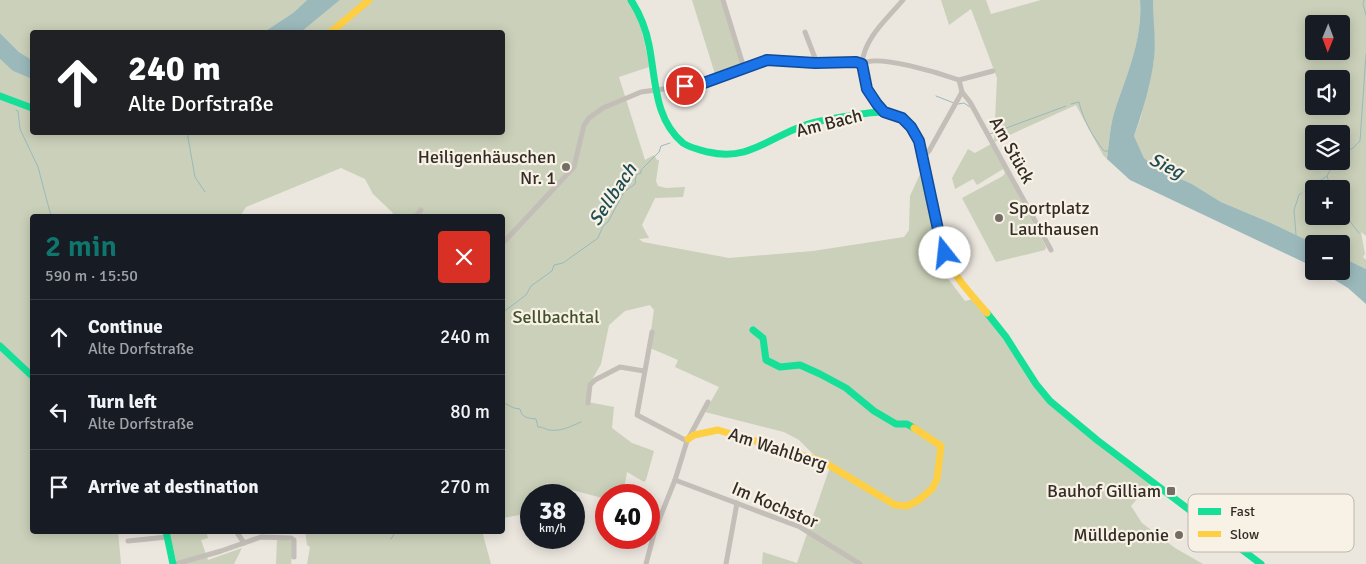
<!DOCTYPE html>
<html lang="en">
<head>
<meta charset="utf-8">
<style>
  :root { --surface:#171b24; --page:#20242c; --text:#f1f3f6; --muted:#9ea1a6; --line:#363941; --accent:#0f766e }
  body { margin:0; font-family:Signika,sans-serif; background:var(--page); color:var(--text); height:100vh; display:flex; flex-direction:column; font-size:19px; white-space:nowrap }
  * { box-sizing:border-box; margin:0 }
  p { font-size:16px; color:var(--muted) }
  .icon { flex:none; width:28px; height:28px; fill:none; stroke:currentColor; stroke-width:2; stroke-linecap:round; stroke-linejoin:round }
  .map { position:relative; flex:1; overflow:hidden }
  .panel { position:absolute; left:30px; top:214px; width:475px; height:320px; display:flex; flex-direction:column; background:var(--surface); border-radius:5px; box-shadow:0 2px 12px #0003 }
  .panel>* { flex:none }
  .hud { position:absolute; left:30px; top:30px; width:475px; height:105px; border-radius:5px; box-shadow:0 2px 12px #0003; background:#202124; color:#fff; overflow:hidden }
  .needle { width:32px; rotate:181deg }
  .fabs { position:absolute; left:1305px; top:15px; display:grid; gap:10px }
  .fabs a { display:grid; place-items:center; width:45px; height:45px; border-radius:5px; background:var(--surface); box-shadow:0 2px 12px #0003; font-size:25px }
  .speed { position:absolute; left:520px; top:484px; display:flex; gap:10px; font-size:25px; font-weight:700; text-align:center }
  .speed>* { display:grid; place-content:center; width:65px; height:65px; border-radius:50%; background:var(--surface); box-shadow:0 2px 12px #0003; line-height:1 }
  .speed small { font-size:12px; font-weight:400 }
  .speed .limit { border:8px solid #d22; background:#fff; color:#111 }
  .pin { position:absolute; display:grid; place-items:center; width:42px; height:42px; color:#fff; margin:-21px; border:2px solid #fff; border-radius:50%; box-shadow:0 1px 5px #0007 }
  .me { position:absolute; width:55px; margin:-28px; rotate:344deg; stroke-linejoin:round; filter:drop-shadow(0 0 4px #0008) }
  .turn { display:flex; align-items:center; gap:18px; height:105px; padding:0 15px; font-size:22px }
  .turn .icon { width:65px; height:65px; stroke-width:2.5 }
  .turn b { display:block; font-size:35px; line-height:42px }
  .round { display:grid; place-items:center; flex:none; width:52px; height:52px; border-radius:5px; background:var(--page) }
  .headline { display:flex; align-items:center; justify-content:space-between; height:85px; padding:0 15px }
  h1 { font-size:30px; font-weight:600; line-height:38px; color:var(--accent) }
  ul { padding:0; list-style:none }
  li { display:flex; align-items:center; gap:15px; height:75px; padding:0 15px; border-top:1px solid var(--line) }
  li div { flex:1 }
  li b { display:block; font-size:19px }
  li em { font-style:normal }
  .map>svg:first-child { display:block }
  .green { fill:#cad0b9; fill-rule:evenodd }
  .water { fill:#9bb9bb }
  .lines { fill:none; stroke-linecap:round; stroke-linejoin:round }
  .stream { stroke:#9bb9bb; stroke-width:1 }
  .street { stroke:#c3beb8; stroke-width:5 }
  .fast { stroke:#16e098; stroke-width:7 }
  .slow { stroke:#ffcf43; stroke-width:7 }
  .route-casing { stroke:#114b97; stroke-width:12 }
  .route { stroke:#1a73e8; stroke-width:9 }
  .poi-dot { fill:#746d67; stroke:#f8f1e5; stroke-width:2 }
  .labels { text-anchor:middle; stroke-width:4.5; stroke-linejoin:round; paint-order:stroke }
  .street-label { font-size:18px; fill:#342c27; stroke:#f8f1e5 }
  .poi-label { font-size:18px; fill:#342c27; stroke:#f8f1e5; text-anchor:end }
  .park-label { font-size:18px; fill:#40512b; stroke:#f8f1e5 }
  .water-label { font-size:19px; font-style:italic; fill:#1e4c53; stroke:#f8f1e5 }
  .key { fill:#f8f1e5; stroke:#bdb6ac; stroke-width:1 }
  .key-label { font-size:14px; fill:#342c27 }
</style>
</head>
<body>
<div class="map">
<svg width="1366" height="564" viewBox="0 0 1366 564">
  <rect width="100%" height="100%" fill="#ebe6de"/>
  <!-- green -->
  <g class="green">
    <polygon points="0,0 307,0 293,13 264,32 32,32 32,60 19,52 0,33"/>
    <path d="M340 0H628C641 21 645 42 649 67L619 77 645 160 654 155 657 160H659L656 181 658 186 666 188 685 187 683 197 655 198 642 225 649 238 639 239 643 242 729 258 813 251 904 237 909 230 910 196 920 174 940 256 939 259 946 276 965 301 973 299 1047 399 1151 483 1131 506 1142 523 1175 548 1203 564H762L763 552 797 563 831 464 815 456 799 440 784 432 705 412 719 387 675 367 678 360 650 348 651 330 654 310 650 305 625 311 609 325 601 364 590 383 588 402 614 407 612 428 632 443 654 451 646 480 644 482 627 472 623 495H606V499L546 483V495H531V513L503 518 502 216H391L393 213 373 194 365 179 341 168 246 207 240 216H32V373L7 355 32 381V531H118L121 564H0V59L13 71 32 79V132H502V32H301Z"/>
    <polygon points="692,0 722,0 743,65 715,74"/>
    <path d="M941 0H986L991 14 1041 0H1140C1143 40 1126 76 1114 113 1110 127 1109 144 1107 159L1103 155 1076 105 994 142 997 78 971 9 949 25Z"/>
    <path d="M1153 0H1366V236L1361 232 1365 254 1363 257 1366 260V269L1341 257V244H1315L1271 223 1221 202 1192 184 1156 168 1144 158 1134 136 1141 117 1154 60ZM1314 24H1341V51H1314ZM1314 79H1341V106H1314ZM1314 134H1341V161H1314ZM1314 189H1341V216H1314Z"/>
    <polygon points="991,144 1046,247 1045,250 996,262 962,198 1003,176 1005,173 1003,169 977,185 973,179 955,189 952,178 968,149 975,153"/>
    <polygon points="169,531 206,531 208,538 201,540 208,560 242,548 234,564 177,564"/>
    <polygon points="305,531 482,531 491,564 307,564 310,547 307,545"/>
    <polygon points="277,539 294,541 291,564 276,564"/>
  </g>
  <!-- water -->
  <g class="water">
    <polygon points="307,0 340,0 301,32 264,32 293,13"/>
    <path d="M1140 0H1153C1153 19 1156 40 1154 59 1151 83 1142 114 1134 136L1144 158 1156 168 1192 184 1221 202 1271 223 1315 244 1314 267 1130 180 1107 159C1109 144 1110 127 1114 113 1126 76 1143 40 1140 0Z"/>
    <polygon points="0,33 19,52 32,60 32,79 13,71 0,59"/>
    <polygon points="1341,257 1366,269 1366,304 1348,288 1320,271 1341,271"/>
  </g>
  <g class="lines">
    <!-- stream -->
    <g class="stream">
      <polyline points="1364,0 1363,4 1366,15"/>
      <polyline points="936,96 954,103"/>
      <polyline points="958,104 964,103 970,107"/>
      <path d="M1071 104 1079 102C1083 120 1093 137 1104 151H1110"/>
      <polyline points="16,110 18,111 20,129 38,167 51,216"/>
      <polyline points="187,132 195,177 205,192"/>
      <polyline points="990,134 1066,106"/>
      <polyline points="1341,154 1353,148 1360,141 1366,54"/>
      <polyline points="1331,189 1327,176 1335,161"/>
      <polyline points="1305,191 1327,176"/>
      <polyline points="1341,210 1359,233"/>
      <polyline points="1296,235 1294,210 1299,195 1302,193"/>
      <polyline points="502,313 526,295 531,286 552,271 554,265 563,263 598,238 603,226 608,222 624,192 635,184 636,175 641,173 641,170 659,152 661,146 670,143"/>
      <path d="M502 402 514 408 520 409C522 418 528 418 536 419L538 427C544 427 544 429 549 430 561 432 571 426 581 422"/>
      <polyline points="391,539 396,531"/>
    </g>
    <!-- street -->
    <g class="street">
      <polyline points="723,0 744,68"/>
      <path d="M903 0C887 19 864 38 862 64 876 53 942 74 959 80L962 92 929 151 923 157"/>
      <polyline points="805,32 815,58 815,63"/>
      <polyline points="959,80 993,71"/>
      <polyline points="962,92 970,102 1051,250"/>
      <polyline points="416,216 421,210"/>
      <path d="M502 244 574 167 584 125 589 118 603 108 641 92 701 84 767 60 815 63 856 62 863 65C867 88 868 94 884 112"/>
      <polyline points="652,332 637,415 687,441"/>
      <polyline points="588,403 590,385 595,380 620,367 644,371"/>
      <polyline points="675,480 800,527 860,564"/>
      <polyline points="236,531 244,543"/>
      <polyline points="128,541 167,537"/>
      <polyline points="176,564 221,551 261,537 291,538 294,540 294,557"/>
      <polyline points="646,564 655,530 675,480 687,441 708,402"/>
      <polyline points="726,564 737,503"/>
    </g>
    <!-- fast -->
    <g class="fast">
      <path d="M631 0C640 14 646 29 649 45 656 80 654 119 683 143 690 148 700 150 708 152 747 161 766 140 800 127 818 120 837 118 855 115 869 113 883 110 897 115"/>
      <polyline points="0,96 32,108"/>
      <polyline points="987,313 1006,337 1036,384 1050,401 1097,440 1261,564"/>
      <polyline points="753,330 763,338 766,360 780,367 800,365 820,374 846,388 874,411 896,424 907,424 914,428"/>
      <polyline points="0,346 32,376"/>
      <polyline points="166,531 173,564"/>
    </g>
    <!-- slow -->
    <g class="slow">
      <polyline points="331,32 369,0"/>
      <path d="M897 115C933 132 929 221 946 257 955 278 972 295 987 313"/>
      <polyline points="688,439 694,435 718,430 822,461 895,505 907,506 919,500 932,489 937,479 941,446 914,428"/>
    </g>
  </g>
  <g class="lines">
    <defs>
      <polyline id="route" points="685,86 701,84 767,60 815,63 856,62 862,64 867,89 877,104 884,112 902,118 911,127 919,141 939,234 945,253"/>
    </defs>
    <!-- route casing -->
    <use href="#route" class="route-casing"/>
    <!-- route -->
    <use href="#route" class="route"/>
  </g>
  <!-- markers -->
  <g class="poi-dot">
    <circle cx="566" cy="167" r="5"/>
    <circle cx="999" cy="218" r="5"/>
    <rect x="1166" y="486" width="10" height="10" rx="2.5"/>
    <circle cx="1179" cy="535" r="5"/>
  </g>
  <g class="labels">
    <!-- street labels -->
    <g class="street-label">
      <text transform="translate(829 123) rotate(-14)" y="6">Am Bach</text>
      <text transform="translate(1012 150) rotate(61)" y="6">Am Stück</text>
      <text transform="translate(778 449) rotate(18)" y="6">Am Wahlberg</text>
      <text transform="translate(775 505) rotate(23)" y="6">Im Kochstor</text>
    </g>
    <!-- poi labels -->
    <g class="poi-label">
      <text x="556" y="163">Heiligenhäuschen<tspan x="556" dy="21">Nr. 1</tspan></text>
      <text x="1009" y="214" text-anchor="start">Sportplatz<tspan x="1009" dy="21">Lauthausen</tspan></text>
      <text x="1161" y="497">Bauhof Gilliam</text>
      <text x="1169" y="541">Mülldeponie</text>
    </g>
    <!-- park labels -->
    <g class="park-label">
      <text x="556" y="323">Sellbachtal</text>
    </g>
    <!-- water labels -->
    <g class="water-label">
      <text transform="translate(1167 165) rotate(26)" y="7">Sieg</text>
      <text transform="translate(612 194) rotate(-56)" y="7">Sellbach</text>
    </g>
  </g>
  <!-- legend -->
  <rect x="1188" y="494" width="166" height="58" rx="8" class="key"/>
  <rect x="1198" y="508" width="23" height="7" fill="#16e098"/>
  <rect x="1198" y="531" width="23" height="6" fill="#ffcf43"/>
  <g class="key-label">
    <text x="1230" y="516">Fast</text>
    <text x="1230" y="539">Slow</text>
  </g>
</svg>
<div class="fabs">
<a><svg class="needle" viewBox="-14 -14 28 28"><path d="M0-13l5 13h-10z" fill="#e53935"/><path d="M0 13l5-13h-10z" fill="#9ea1a6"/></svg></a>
<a><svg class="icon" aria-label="sound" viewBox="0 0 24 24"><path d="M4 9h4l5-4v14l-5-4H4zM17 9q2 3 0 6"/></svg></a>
<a><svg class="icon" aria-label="layers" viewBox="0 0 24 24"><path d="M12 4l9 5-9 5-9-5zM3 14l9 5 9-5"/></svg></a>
<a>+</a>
<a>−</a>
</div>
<div class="speed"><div>38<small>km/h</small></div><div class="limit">40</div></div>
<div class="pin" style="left:685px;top:86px;background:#d93025"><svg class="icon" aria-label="arrive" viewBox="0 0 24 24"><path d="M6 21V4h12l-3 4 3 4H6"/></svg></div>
<svg class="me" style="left:945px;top:253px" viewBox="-20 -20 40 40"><circle r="19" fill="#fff"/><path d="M0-13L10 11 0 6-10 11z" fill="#1a73e8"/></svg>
<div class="hud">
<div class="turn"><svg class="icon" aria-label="ahead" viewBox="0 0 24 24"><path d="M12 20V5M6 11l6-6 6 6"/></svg><div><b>240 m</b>Alte Dorfstraße</div></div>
</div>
<section class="panel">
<div class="headline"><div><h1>2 min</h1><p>590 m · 15:50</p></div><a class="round" style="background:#d93025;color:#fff"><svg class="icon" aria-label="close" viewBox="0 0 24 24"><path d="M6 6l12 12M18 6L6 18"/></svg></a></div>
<ul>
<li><svg class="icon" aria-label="ahead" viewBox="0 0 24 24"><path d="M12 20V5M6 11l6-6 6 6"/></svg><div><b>Continue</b><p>Alte Dorfstraße</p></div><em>240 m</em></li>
<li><svg class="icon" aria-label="left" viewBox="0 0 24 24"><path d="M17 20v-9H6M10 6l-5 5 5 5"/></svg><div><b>Turn left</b><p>Alte Dorfstraße</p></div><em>80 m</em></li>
<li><svg class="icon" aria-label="arrive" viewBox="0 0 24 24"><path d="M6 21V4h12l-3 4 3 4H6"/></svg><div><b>Arrive at destination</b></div><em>270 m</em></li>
</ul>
</section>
</div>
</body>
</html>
